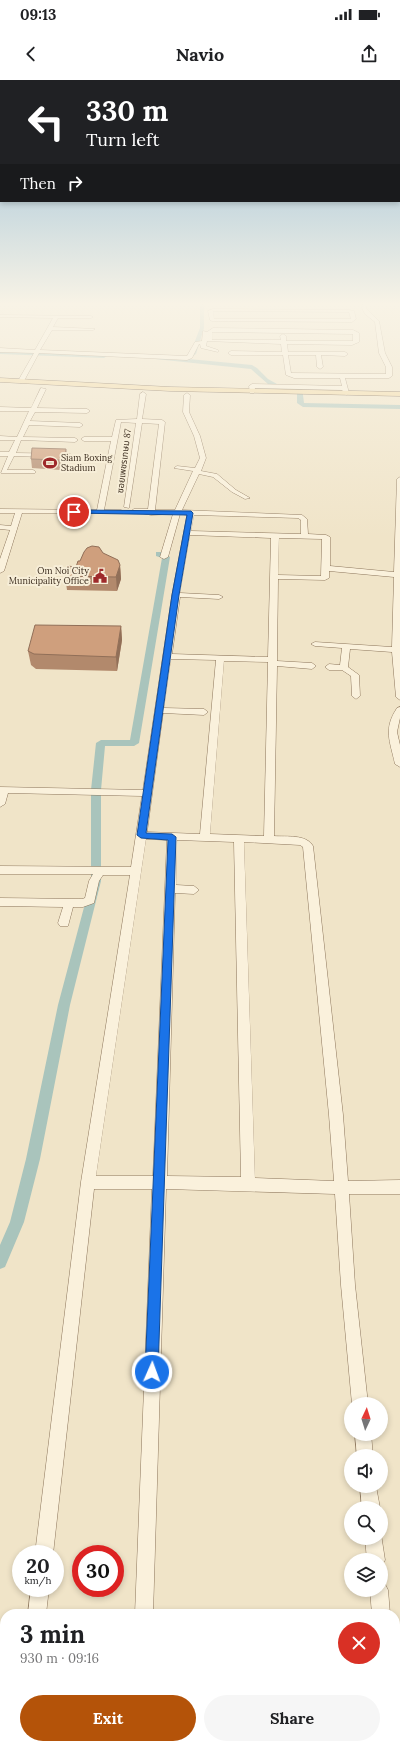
<!DOCTYPE html>
<html lang="en">
<head>
<meta charset="utf-8">
<style>
  :root { --surface:#fff; --page:#f6f6f6; --text:#202124; --muted:#757577; --accent:#b45309 }
  body { margin:0; font-family:Lora,"Noto Sans Thai",serif; background:var(--page); color:var(--text); height:100vh; display:flex; flex-direction:column; font-size:15px; white-space:nowrap }
  * { box-sizing:border-box; margin:0 }
  p { font-size:13px; color:var(--muted) }
  .icon { flex:none; width:22px; height:22px; fill:none; stroke:currentColor; stroke-width:2; stroke-linecap:round; stroke-linejoin:round }
  .map { position:relative; flex:1; overflow:hidden }
  .drawer { position:absolute; left:0px; top:1529px; width:400px; height:140px; display:flex; flex-direction:column; background:var(--surface); border-radius:16px 16px 0 0; box-shadow:0 2px 6px #0003 }
  .drawer>* { flex:none }
  .hud { position:absolute; left:0px; top:0px; width:400px; height:122px; box-shadow:0 2px 6px #0003; background:#202124; color:#fff; overflow:hidden }
  .needle { width:26px; rotate:4deg }
  .fabs { position:absolute; left:344px; top:1317px; display:grid; gap:8px }
  .fabs a { display:grid; place-items:center; width:44px; height:44px; border-radius:50%; background:var(--surface); box-shadow:0 2px 6px #0003; font-size:20px }
  .speed { position:absolute; left:12px; top:1465px; display:flex; gap:8px; font-size:20px; font-weight:700; text-align:center }
  .speed>* { display:grid; place-content:center; width:52px; height:52px; border-radius:50%; background:var(--surface); box-shadow:0 2px 6px #0003; line-height:1 }
  .speed small { font-size:10px; font-weight:400 }
  .speed .limit { border:6px solid #d22; background:#fff; color:#111 }
  .pin { position:absolute; display:grid; place-items:center; width:34px; height:34px; color:#fff; margin:-17px; border:2px solid #fff; border-radius:50%; box-shadow:0 1px 4px #0007 }
  .me { position:absolute; width:44px; margin:-22px; rotate:2deg; stroke-linejoin:round; filter:drop-shadow(0 0 3px #0008) }
  .turn { display:flex; align-items:center; gap:14px; height:84px; padding:0 20px; font-size:18px }
  .turn .icon { width:52px; height:52px; stroke-width:2.5 }
  .turn b { display:block; font-size:28px; line-height:34px }
  .then { display:flex; align-items:center; height:38px; padding:0 20px; background:#0003; gap:8px; font-size:15px }
  .round { display:grid; place-items:center; flex:none; width:42px; height:42px; border-radius:21px; background:var(--page) }
  .overview { display:flex; align-items:center; justify-content:space-between; height:68px; padding:0 20px }
  h1 { font-size:24px; font-weight:700; line-height:30px }
  .cta { display:flex; gap:8px; margin-top:auto; padding:8px 20px }
  .cta a { flex:1; height:46px; border-radius:24px; background:var(--accent); color:#fff; font-size:16px; font-weight:700; line-height:46px; text-align:center }
  .cta a+a { background:var(--page); color:var(--text) }
  .status { display:flex; justify-content:space-between; align-items:center; height:28px; padding:0 20px; background:var(--surface); direction:ltr }
  .status svg { height:11px; fill:currentColor }
  header { display:flex; justify-content:space-between; align-items:center; height:52px; padding:0 20px; background:var(--surface); font-size:18px; font-weight:700 }
  .map>svg:first-child { display:block }
  .lines { fill:none; stroke-linecap:round; stroke-linejoin:round }
  .canal { fill:#a9c4bc; fill-rule:evenodd }
  .minor-casing { stroke:#8d765c; stroke-width:1 }
  .major-casing { stroke:#5b4430; stroke-width:1 }
  .minor { fill:#faf1dc; fill-rule:evenodd }
  .major { fill:#f3d9a0; fill-rule:evenodd }
  .wall { fill:#b2896c }
  .shaded-wall { fill:#916f58 }
  .building { fill:#cf9f7d; stroke:#916f58 }
  .route { fill:#1a73e8; stroke:#114b97 }
  .labels { text-anchor:middle; stroke-width:4; stroke-linejoin:round; paint-order:stroke }
  .far-poi-label { font-size:9px; fill:#3d2e20; stroke:#f7eed8; text-anchor:start }
  .far-street-label { font-size:9px; fill:#3d2e20; stroke:#f7eed8 }
</style>
</head>
<body>
<div class="status"><b>09:13</b><svg viewBox="0 0 49 12"><path d="M0 12V9h3v3zM5 12V6h3v6zM10 12V3h3v9zM15 12V0h3v12zM26 1h20v11H26zM47 4h2v5h-2z"/></svg></div>
<header><svg class="icon" aria-label="back" viewBox="0 0 24 24"><path d="M15 5l-7 7 7 7"/></svg>Navio<svg class="icon" aria-label="share" viewBox="0 0 24 24"><path d="M12 15V3M7 8l5-5 5 5M5 13v7h14v-7"/></svg></header>
<div class="map">
<svg width="400" height="1669" viewBox="0 0 400 1669">
  <rect width="100%" height="100%" fill="#f0e4c8"/>
  <g class="lines">
    <!-- canal -->
    <g class="canal">
      <polygon points="200,224 204,224 204,248 196,274 193,276 190,274 200,248"/>
      <polygon points="0,270 104,274 107,276 104,278 0,274"/>
      <polygon points="157,276 252,285 257,288 268,299 277,304 302,307 304,323 400,325 400,329 303,327 297,323 297,310 279,308 268,304 251,289 155,279"/>
      <polygon points="156,472 162,472 170,477 139,663 134,666 105,666 101,710 101,801 70,925 40,1079 24,1142 5,1187 0,1189 0,1165 10,1142 26,1079 58,925 91,801 91,710 96,663 101,660 130,660 162,478 156,476"/>
    </g>
    <defs>
      <g id="minor">
        <path d="M363 224H367L366 228 379 241 385 273 392 287V296L389 298H345L349 313 346 315 342 310 255 308 254 313H250L249 306 252 304 342 306 340 298H294L286 295 283 275H231L228 273 231 271 282 272 281 264 207 261 206 266 218 270V272L201 268 200 264H199L192 278 187 280 39 273 24 301 21 303 18 301 34 273 0 272V268L35 270 53 238 0 237V235L91 236 93 237 91 238H58L53 247 95 249 93 250H52L40 270 187 276 195 262 202 261 203 251 207 252 213 248 353 250 359 253V262L352 265 287 264 288 272H345L348 274 345 276 321 275 323 287 320 289 317 287 316 275H288L291 293 386 294V287L379 273 375 242 365 234 362 228ZM212 252 353 254V261H286V256L283 254 280 256 281 260H212Z"/>
        <path d="M213 229 349 230 354 231 356 239 352 242 212 241 210 240 208 231ZM213 231 349 232 351 239H214Z"/>
        <polygon points="41,308 46,309 37,328 87,329 90,331 87,333 35,332 30,341 80,343 83,345 80,347 29,345 23,357 75,358 78,360 75,362 21,360 16,373 70,374 73,376 70,378 14,376 7,390 33,390 35,391 35,393 1,393 8,376 0,376 0,372 9,372 15,360 0,360 0,356 17,357 29,331 0,331 0,327 31,328"/>
        <path d="M143 312 146 314 142 339 162 340 165 342 155 430H175L193 391 174 388 177 386 195 388 200 378 194 356 183 332 184 315 187 313 190 315 189 332 200 356 206 378 201 391 217 394 236 410 250 418 245 419 232 412 213 397 199 394 182 430 302 435 307 439 308 454 326 455 330 457V486L394 492 397 399 400 397V620L396 617 392 572 350 569 348 587 359 595 360 616 356 619 352 616 351 596 342 590H329L325 587 329 584 340 585 342 568 315 566 311 564 315 562 392 567 394 497 329 491V498L325 500 278 499 277 581 312 583 316 586 312 589 277 586 274 756C287 757 306 754 313 766L343 1035 348 1101 400 1100V1114H349L355 1205 368 1324H352L341 1205 335 1114 166 1109 153 1534H135L152 1109H94L53 1474H35L81 1102 130 795H103L99 801 94 823 83 827H73L68 846H60L58 843 63 827 0 826V818L82 819 85 818 89 801 93 794H0V786L131 787 142 716 8 713 5 724 0 727V707L143 710 172 515 187 435 180 434 168 477 164 479 160 477 173 434 151 435 131 431 134 429H148L159 344 142 343 129 428 124 427 136 343 121 342 104 430H121L123 431V433H22L4 491 0 493V479L10 450 0 449V445L11 446 15 433H0V429L97 430 111 361H84L81 359 84 357H112L116 340 137 339 140 314ZM194 435 298 438 301 440V454L191 451ZM190 455 271 458 268 577 172 574 180 517 219 519 223 517 219 515 180 513ZM279 458 322 459 321 496 278 495ZM171 579 216 580 200 754 147 752 163 633 204 635 208 632 204 629 164 628ZM224 581 268 582 264 756 210 754ZM146 759 167 760 153 1096H96ZM177 760 234 762 241 1097 167 1096 175 813 194 814 199 810 194 806 176 805ZM244 762 300 765 303 767 329 1035 334 1101 255 1098Z"/>
        <path d="M400 627V638L397 652 400 665V687L395 684C390 661 383 649 397 628Z"/>
        <polygon points="355,1354 371,1354 373,1376 357,1376"/>
        <polygon points="360,1406 376,1406 380,1428 362,1428"/>
        <polygon points="381,1454 385,1480 381,1487 381,1480 367,1480 365,1458 381,1458"/>
        <polygon points="381,1502 385,1504 388,1510 390,1534 372,1534 370,1510 381,1510"/>
        <polygon points="31,1508 49,1508 46,1534 28,1534"/>
        <polygon points="395,1655 400,1657 400,1669 384,1669 383,1664 395,1664"/>
        <rect x="13" y="1664" width="20" height="5"/>
        <rect x="130" y="1664" width="20" height="5"/>
      </g>
      <polygon id="major" points="0,298 170,307 400,312 400,316 170,311 0,302"/>
    </defs>
    <!-- minor casing -->
    <use href="#minor" class="minor-casing"/>
    <!-- major casing -->
    <use href="#major" class="major-casing"/>
    <!-- minor -->
    <use href="#minor" class="minor"/>
    <!-- major -->
    <use href="#major" class="major"/>
  </g>
  <!-- wall -->
  <g class="wall">
    <polygon points="66,369 67,379 66,387 60,390 32,388 31,379"/>
    <polygon points="80,481 120,485 121,499 117,511 67,510 65,496 76,487"/>
    <polygon points="121,546 122,560 117,591 36,589 31,585 28,571"/>
  </g>
  <!-- shaded-wall -->
  <g class="shaded-wall">
    <polygon points="66,369 67,379 66,387 60,390 59,380"/>
    <polygon points="120,485 121,499 117,511 116,497"/>
    <polygon points="121,546 122,560 117,591 116,577"/>
  </g>
  <!-- building -->
  <g class="building">
    <polygon points="32,368 66,369 65,377 59,380 31,379"/>
    <polygon points="92,466 99,467 103,473 118,480 120,485 116,497 65,496 67,486 76,487 78,481 80,481 84,472 87,468"/>
    <polygon points="35,545 121,546 116,577 34,574 28,571"/>
  </g>
  <!-- sky -->
  <linearGradient id="sky" x2="0" y2="1"><stop stop-color="#8fbad6"/><stop offset="0.49" stop-color="#f8f3e6"/><stop offset="1" stop-color="#f8f3e6" stop-opacity="0"/></linearGradient>
  <rect width="400" height="457" fill="url(#sky)"/>
  <!-- route -->
  <polygon class="route" points="74,430 191,431 193,433 179,515 146,753 172,754 176,757 158,1292 156,1297 152,1299 147,1297 145,1292 168,760 141,758 137,755 172,515 187,435 72,433"/>
  <!-- icons -->
  <defs>
    <symbol id="stadium-bare" viewBox="-9 -9 18 18"><path d="M0-5a6.5 5 0 1 0 0 10a6.5 5 0 1 0 0-10ZM-3.5-1.8h7v3.6h-7Z" fill="#9e2a2b" stroke="#f7eed8" stroke-width="2.5" paint-order="stroke"/></symbol>
    <symbol id="civic-bare" viewBox="-9 -9 18 18"><path d="M-.6-6.5H3V-4.5H.6V-3L4-1V1h2V6H-6V1h2V-1L-.6-3ZM-1.2 2.5V6h2.4V2.5Z" fill="#9e2a2b" stroke="#f7eed8" stroke-width="2.5" paint-order="stroke"/></symbol>
  </defs>
  <g fill-rule="evenodd">
    <use href="#stadium-bare" x="40" y="373" width="20" height="20"/>
    <use href="#civic-bare" x="90" y="486" width="20" height="20"/>
  </g>
  <g class="labels">
    <!-- far-poi labels -->
    <g class="far-poi-label">
      <text x="61" y="381">Siam Boxing<tspan x="61" dy="10">Stadium</tspan></text>
      <text x="89" y="494" text-anchor="end">Om Noi City<tspan x="89" dy="10">Municipality Office</tspan></text>
    </g>
    <!-- far-street labels -->
    <g class="far-street-label">
      <text transform="translate(124 381) rotate(-83)" y="3">ซอยเพชรเกษม 87</text>
    </g>
  </g>
</svg>
<div class="fabs">
<a><svg class="needle" viewBox="-14 -14 28 28"><path d="M0-13l5 13h-10z" fill="#e53935"/><path d="M0 13l5-13h-10z" fill="#757577"/></svg></a>
<a><svg class="icon" aria-label="sound" viewBox="0 0 24 24"><path d="M4 9h4l5-4v14l-5-4H4zM17 9q2 3 0 6"/></svg></a>
<a><svg class="icon" aria-label="search" viewBox="0 0 24 24"><circle cx="10" cy="10" r="6"/><path d="M15 15l6 6"/></svg></a>
<a><svg class="icon" aria-label="layers" viewBox="0 0 24 24"><path d="M12 4l9 5-9 5-9-5zM3 14l9 5 9-5"/></svg></a>
</div>
<div class="speed"><div>20<small>km/h</small></div><div class="limit">30</div></div>
<div class="pin" style="left:74px;top:432px;background:#d93025"><svg class="icon" aria-label="arrive" viewBox="0 0 24 24"><path d="M6 21V4h12l-3 4 3 4H6"/></svg></div>
<svg class="me" style="left:152px;top:1292px" viewBox="-20 -20 40 40"><circle r="17" fill="#1a73e8" stroke="#fff" stroke-width="3"/><path d="M0-11L8 9 0 5-8 9z" fill="#fff"/></svg>
<div class="hud">
<div class="turn"><svg class="icon" aria-label="left" viewBox="0 0 24 24"><path d="M17 20v-9H6M10 6l-5 5 5 5"/></svg><div><b>330 m</b>Turn left</div></div>
<div class="then">Then<svg class="icon" aria-label="right" viewBox="0 0 24 24"><path d="M7 20v-9h11M14 6l5 5-5 5"/></svg></div>
</div>
<section class="drawer">
<div class="overview"><div><h1>3 min</h1><p>930 m · 09:16</p></div><a class="round" style="background:#d93025;color:#fff"><svg class="icon" aria-label="close" viewBox="0 0 24 24"><path d="M6 6l12 12M18 6L6 18"/></svg></a></div>
<div class="cta"><a>Exit</a><a>Share</a></div>
</section>
</div>
</body>
</html>
